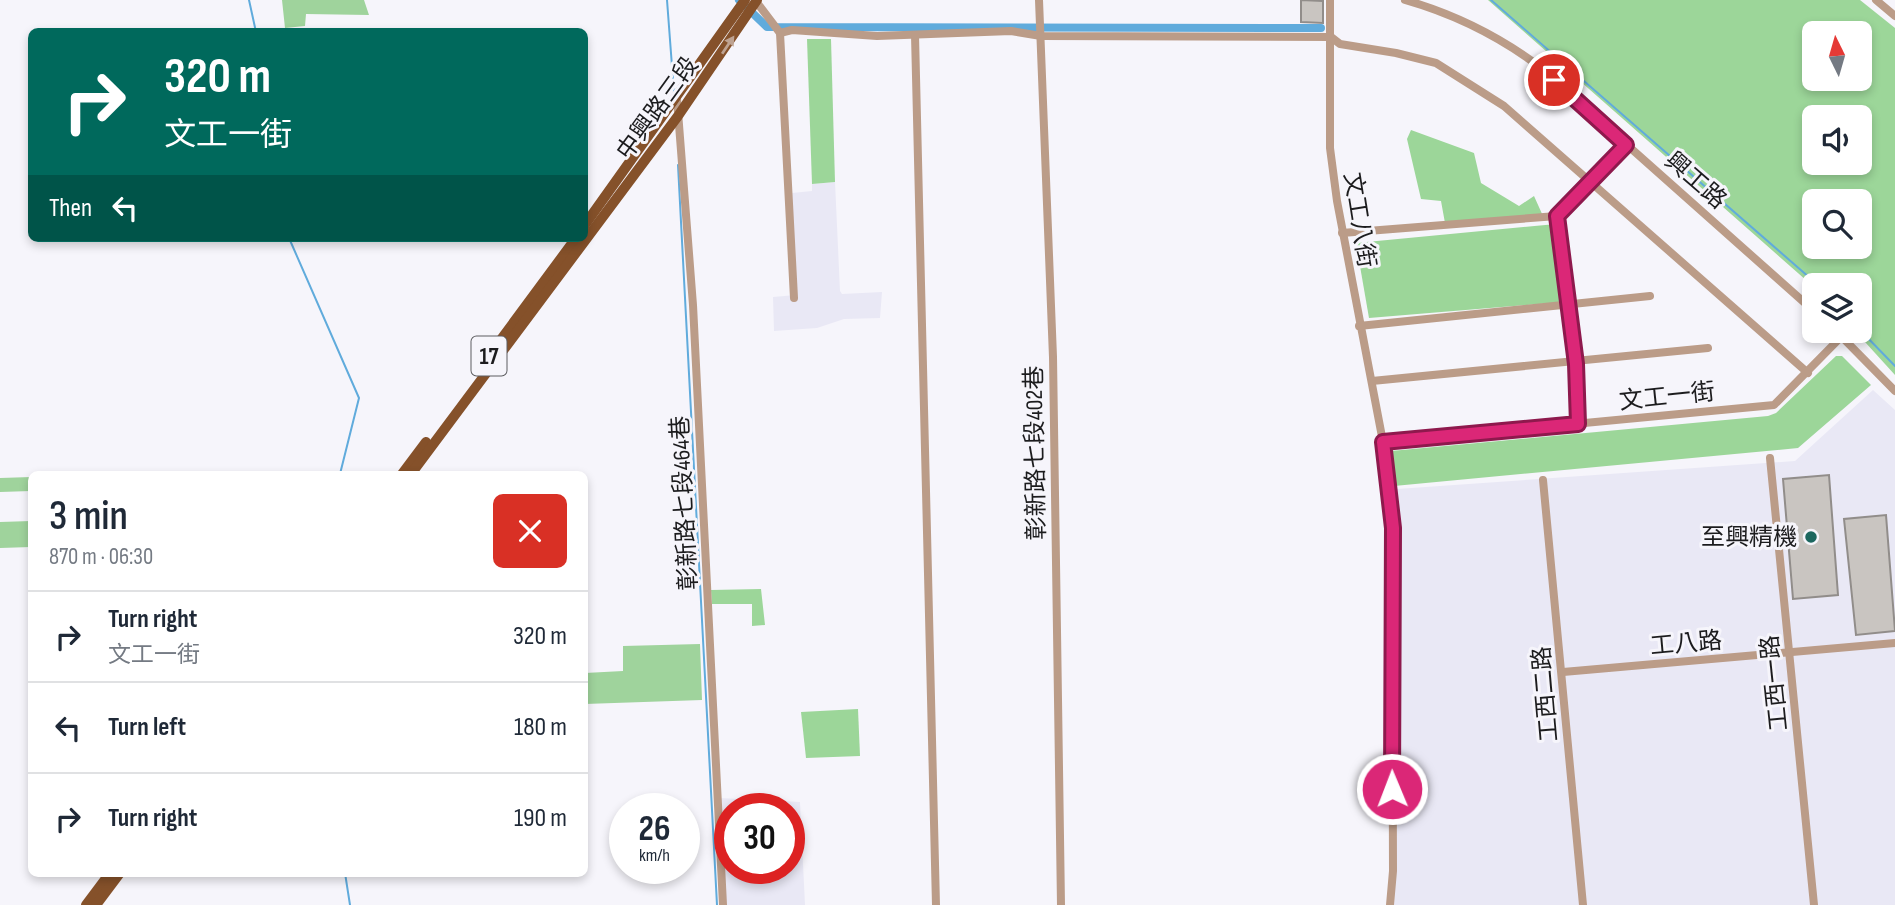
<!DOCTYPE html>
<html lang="en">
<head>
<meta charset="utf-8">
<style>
  :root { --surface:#fff; --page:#f2f2f3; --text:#1f2937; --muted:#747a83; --line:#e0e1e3 }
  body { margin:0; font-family:"Sofia Sans Condensed","Noto Sans TC",sans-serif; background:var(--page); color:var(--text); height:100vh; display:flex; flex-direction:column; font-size:26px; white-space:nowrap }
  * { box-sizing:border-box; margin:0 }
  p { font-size:23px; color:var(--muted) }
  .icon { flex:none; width:38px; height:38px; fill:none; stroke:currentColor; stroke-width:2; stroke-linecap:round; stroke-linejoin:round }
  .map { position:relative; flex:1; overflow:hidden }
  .side { position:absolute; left:28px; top:471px; width:560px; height:406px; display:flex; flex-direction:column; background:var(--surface); border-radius:10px; box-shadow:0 4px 10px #0003 }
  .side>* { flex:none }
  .banner { position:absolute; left:28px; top:28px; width:560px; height:214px; border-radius:10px; box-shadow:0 4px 10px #0003; background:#00695c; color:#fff; overflow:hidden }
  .needle { width:46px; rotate:355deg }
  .tools { position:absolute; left:1802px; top:21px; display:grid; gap:14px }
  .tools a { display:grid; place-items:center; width:70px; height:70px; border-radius:10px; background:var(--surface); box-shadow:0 4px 10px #0003; font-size:35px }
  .speed { position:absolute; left:609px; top:793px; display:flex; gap:14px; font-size:35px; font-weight:700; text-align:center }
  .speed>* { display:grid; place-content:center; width:91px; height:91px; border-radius:50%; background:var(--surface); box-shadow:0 4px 10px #0003; line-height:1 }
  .speed small { font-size:18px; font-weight:400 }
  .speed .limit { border:10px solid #d22; background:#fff; color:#111 }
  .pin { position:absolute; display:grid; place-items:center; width:60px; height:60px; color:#fff; margin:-30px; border:4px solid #fff; border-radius:50%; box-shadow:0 2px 7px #0007 }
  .me { position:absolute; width:77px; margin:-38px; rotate:359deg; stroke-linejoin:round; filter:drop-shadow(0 0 5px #0008) }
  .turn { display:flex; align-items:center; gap:24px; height:147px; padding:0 21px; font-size:32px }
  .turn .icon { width:91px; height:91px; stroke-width:2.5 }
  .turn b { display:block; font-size:49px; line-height:60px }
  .then { display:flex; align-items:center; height:66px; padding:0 21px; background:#0003; gap:14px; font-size:26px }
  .round { display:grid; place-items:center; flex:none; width:74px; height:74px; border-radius:10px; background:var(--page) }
  .headline { display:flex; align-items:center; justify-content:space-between; height:119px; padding:0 21px }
  h1 { font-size:42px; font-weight:600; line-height:52px }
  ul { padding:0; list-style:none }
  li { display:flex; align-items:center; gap:21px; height:91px; padding:0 21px; border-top:2px solid var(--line) }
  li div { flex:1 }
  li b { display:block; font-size:26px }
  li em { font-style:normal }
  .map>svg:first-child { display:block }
  .built { fill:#e9e8f5; fill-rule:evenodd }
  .green { fill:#9fd39c }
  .forest { fill:#9cd699; fill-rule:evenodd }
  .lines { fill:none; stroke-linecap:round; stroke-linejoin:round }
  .stream { stroke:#60abdc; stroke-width:2 }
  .canal { stroke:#60abdc; stroke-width:8 }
  .building { fill:#c9c5c1; stroke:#918d8a; stroke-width:2 }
  .minor { stroke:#bb9c88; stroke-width:8 }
  .major { stroke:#85512a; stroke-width:10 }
  .oneway { fill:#bea392 }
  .route-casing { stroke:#8e194d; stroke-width:18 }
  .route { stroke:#db2777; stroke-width:12 }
  .poi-dot { fill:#1c675f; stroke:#f6f5fb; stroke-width:2.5 }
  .labels { text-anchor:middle; stroke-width:6; stroke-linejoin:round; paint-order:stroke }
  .shield { fill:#f6f5fb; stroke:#5d5d60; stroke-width:2 }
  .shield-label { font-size:23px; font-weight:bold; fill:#1c1c1e }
  .street-label { font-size:24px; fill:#1c1c1e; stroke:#f6f5fb }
  .poi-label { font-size:24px; fill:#1c1c1e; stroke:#f6f5fb; text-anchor:end }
</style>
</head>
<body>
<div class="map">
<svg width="1895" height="905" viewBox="0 0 1895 905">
  <rect width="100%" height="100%" fill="#f6f5fb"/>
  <!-- built -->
  <g class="built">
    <polygon points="835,182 840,291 842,294 882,292 880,318 844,319 817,328 774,331 773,297 796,295 792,193 812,191 812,184"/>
    <polygon points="1873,390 1895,410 1895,905 1394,905 1400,758 1397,489 1795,461"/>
    <path d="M719 798 800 802 805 905H726ZM730 808H789V868H730Z"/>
  </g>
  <!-- green -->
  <g class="green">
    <polygon points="282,0 364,0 369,15 306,14 305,26 285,28"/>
    <polygon points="31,477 31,491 0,492 0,478"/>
    <polygon points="31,521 31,547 0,548 0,522"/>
    <polygon points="700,644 702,700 585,704 585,673 623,671 623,646"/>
  </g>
  <!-- forest -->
  <g class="forest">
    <path d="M1488 0H1860L1895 28V375L1855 331H1860V285H1815V288ZM1860 33V79H1815V33ZM1860 117V163H1815V117ZM1860 201V247H1815V201Z"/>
    <polygon points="807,39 831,39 835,182 812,184"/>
    <polygon points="1411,130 1474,153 1481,183 1519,206 1534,196 1543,216 1445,223 1441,201 1421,199 1407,139"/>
    <polygon points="1556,224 1563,302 1369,318 1356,243"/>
    <polygon points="1836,356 1842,356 1871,385 1798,448 1394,486 1391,451 1768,416 1776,413"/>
    <polygon points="761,589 765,625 752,626 752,604 712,604 711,590"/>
    <polygon points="858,709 860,756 806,758 801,712"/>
  </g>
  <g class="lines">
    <!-- stream -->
    <g class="stream">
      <polyline points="249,0 256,32"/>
      <polyline points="667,0 674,93"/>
      <polyline points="1491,0 1818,285"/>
      <polyline points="678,165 717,905"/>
      <polyline points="289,238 359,398 340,474"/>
      <polyline points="1860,330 1895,366"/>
      <polyline points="345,873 350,905"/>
    </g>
    <!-- canal -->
    <polyline class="canal" points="739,0 767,27 1321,28"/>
  </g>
  <!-- building -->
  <g class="building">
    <polygon points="1301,0 1323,1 1323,23 1301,22"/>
    <polygon points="1829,475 1838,595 1793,599 1783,479"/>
    <polygon points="1886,515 1895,631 1856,635 1844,519"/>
  </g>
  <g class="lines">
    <!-- minor -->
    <g class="minor">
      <polyline points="755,0 780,33 794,298"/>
      <polyline points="1039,0 1053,357 1061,905"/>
      <polyline points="1330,0 1330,148 1337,201 1383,442 1386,488 1392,509 1393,871 1390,905"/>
      <path d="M1405 0C1454 14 1495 34 1536 64L1815 312"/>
      <polyline points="1876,0 1895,16"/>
      <polyline points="780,33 792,30 877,36 1011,31 1041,36 1331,37 1340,44 1396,53 1436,63 1504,106 1808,373"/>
      <polyline points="915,35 936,905"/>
      <polyline points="677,99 693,305 723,905"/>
      <polyline points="1557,216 1575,364 1578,424"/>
      <polyline points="1342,233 1557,216 1626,145"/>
      <polyline points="1359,326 1650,296"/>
      <polyline points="1836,331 1895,391"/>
      <polyline points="1372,381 1708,348"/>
      <polyline points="1383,442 1774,405 1842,336"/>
      <polyline points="1770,458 1814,905"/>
      <polyline points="1543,480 1583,905"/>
      <polyline points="1563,672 1895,643"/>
    </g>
    <!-- major -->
    <g class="major">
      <polyline points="584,226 745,0"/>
      <polyline points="491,353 576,238"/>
      <polyline points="402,474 426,442"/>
      <polyline points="411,474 678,116 757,0"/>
      <polyline points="86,905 110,873"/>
      <polyline points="96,905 120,873"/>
    </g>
  </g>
  <!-- one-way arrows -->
  <defs><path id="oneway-solid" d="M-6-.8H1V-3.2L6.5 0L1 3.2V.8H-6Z" transform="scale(1.75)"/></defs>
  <use class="oneway" href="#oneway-solid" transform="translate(728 45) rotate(-56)"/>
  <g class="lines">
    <defs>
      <polyline id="route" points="1392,789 1393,528 1383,442 1578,424 1576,364 1557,216 1626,145 1554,80"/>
    </defs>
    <!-- route casing -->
    <use href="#route" class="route-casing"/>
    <!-- route -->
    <use href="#route" class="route"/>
  </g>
  <!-- markers -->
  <circle class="poi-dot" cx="1811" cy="537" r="7"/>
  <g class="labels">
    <!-- shield labels -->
    <rect class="shield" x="471.5" y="336.5" width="35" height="39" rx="5"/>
    <g class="shield-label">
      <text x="489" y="364">17</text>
    </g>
    <!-- street labels -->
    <g class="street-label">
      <text transform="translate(657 108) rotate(-54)" y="8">中興路三段</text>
      <text transform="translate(1696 180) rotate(41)" y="8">興工路</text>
      <text transform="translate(1360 220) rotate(81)" y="8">文工八街</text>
      <text transform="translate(1667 396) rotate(-6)" y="8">文工一街</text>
      <text transform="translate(1035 453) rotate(-91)" y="8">彰新路七段402巷</text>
      <text transform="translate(684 503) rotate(-93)" y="8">彰新路七段464巷</text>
      <text transform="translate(1686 643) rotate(-5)" y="8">工八路</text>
      <text transform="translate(1774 683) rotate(-96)" y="8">工西一路</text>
      <text transform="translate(1545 694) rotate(-95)" y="8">工西二路</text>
    </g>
    <!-- poi labels -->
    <g class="poi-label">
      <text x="1797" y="545">至興精機</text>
    </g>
  </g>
</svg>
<div class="tools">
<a><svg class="needle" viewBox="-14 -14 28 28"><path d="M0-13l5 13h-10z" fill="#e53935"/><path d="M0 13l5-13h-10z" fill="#747a83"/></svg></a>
<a><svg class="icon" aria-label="sound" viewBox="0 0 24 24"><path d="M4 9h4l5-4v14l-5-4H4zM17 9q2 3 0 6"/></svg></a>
<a><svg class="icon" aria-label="search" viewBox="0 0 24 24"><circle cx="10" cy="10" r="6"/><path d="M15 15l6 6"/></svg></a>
<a><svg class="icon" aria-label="layers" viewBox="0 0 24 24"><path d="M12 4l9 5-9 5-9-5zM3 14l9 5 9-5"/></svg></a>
</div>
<div class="speed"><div>26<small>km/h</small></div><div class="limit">30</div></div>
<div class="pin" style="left:1554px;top:80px;background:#d93025"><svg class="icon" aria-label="arrive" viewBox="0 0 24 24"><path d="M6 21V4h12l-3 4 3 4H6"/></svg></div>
<svg class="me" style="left:1392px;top:789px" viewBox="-20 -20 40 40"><circle r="17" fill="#db2777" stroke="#fff" stroke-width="3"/><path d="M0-11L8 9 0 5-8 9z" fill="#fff"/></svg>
<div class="banner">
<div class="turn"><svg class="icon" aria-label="right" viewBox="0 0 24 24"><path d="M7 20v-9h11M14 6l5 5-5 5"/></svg><div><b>320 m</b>文工一街</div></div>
<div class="then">Then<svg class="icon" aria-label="left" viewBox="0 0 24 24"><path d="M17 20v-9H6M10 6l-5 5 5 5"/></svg></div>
</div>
<section class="side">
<div class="headline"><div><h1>3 min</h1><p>870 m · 06:30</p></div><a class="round" style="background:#d93025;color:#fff"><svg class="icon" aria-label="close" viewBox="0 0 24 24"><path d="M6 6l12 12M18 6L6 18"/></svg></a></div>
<ul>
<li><svg class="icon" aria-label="right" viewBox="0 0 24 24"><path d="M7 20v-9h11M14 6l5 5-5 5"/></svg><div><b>Turn right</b><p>文工一街</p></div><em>320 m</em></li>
<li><svg class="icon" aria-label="left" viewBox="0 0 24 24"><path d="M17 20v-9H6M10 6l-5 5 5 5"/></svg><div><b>Turn left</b></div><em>180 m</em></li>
<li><svg class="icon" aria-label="right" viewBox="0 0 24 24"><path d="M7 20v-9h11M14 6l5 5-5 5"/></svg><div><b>Turn right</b></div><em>190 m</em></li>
</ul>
</section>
</div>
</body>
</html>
